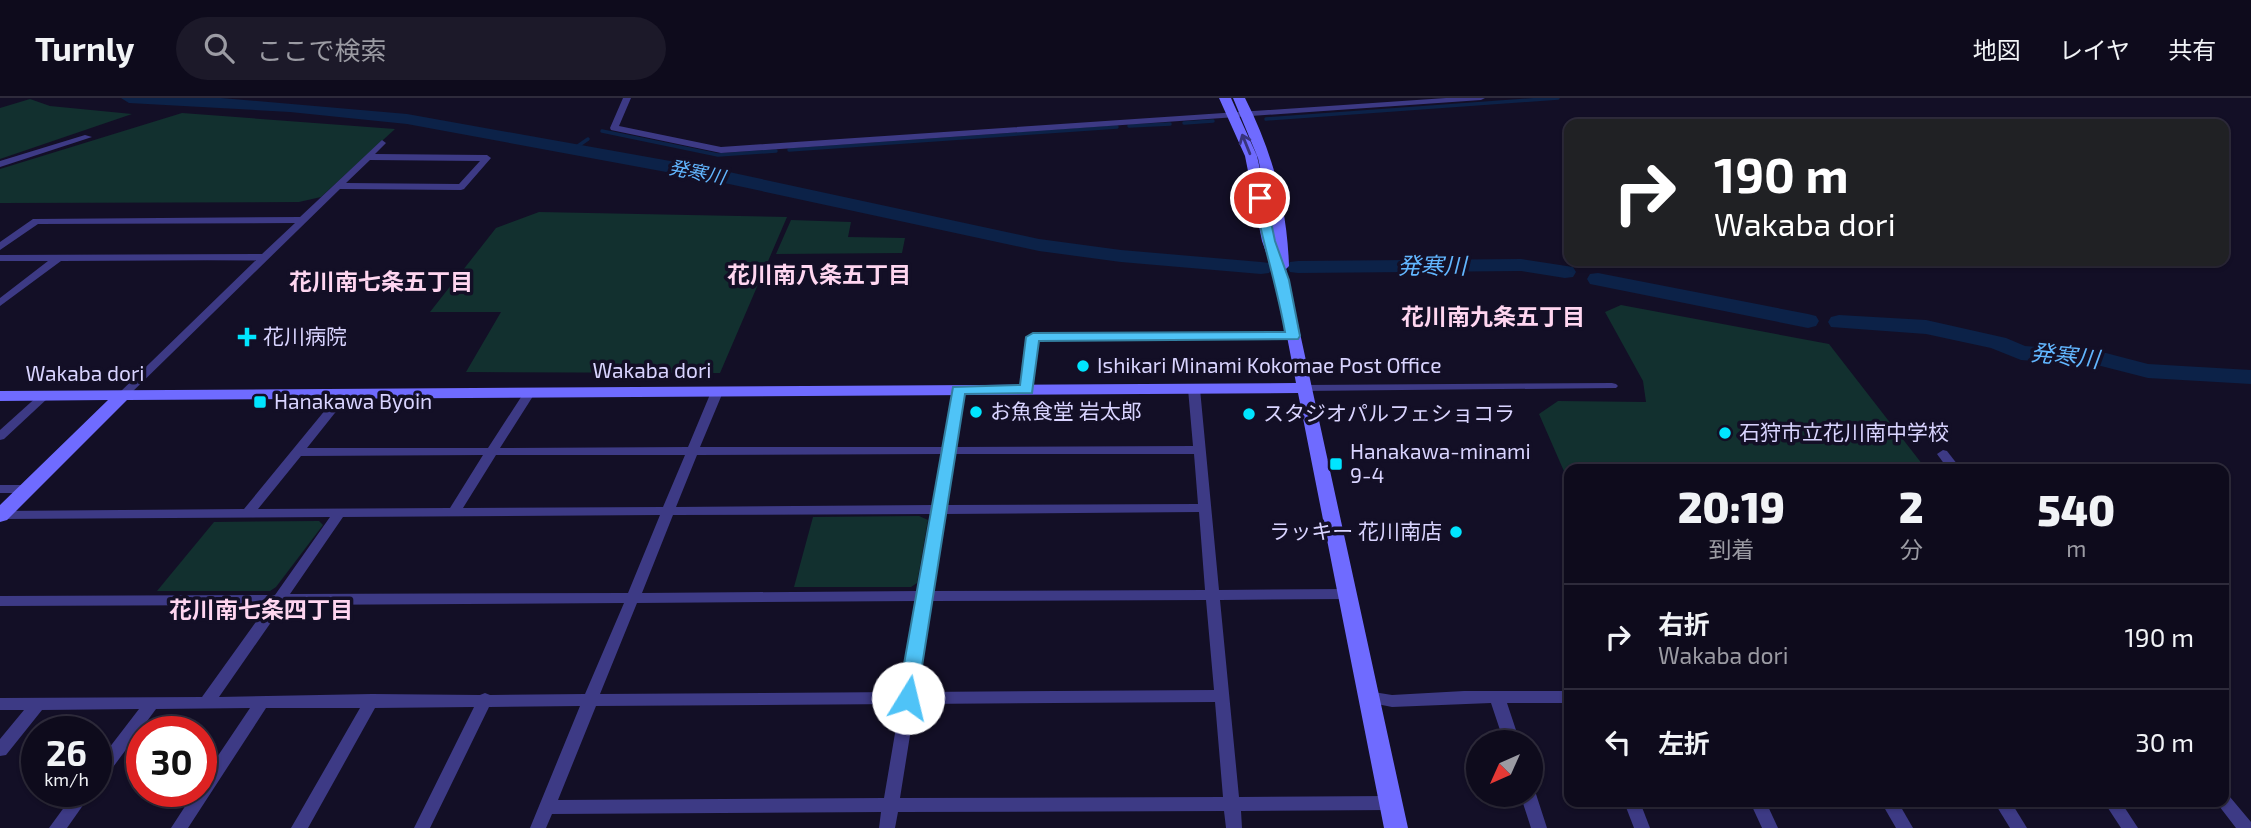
<!DOCTYPE html>
<html lang="ja">
<head>
<meta charset="utf-8">
<style>
  :root { --surface:#0e0b1c; --page:#1c1929; --text:#f1f3f6; --muted:#9b9ba3; --line:#2e2b3b }
  body { margin:0; font-family:"Exo 2","Noto Sans JP",sans-serif; background:var(--page); color:var(--text); height:100vh; display:flex; flex-direction:column; font-size:26px; white-space:nowrap }
  * { box-sizing:border-box; margin:0 }
  p { font-size:23px; color:var(--muted) }
  .icon { flex:none; width:38px; height:38px; fill:none; stroke:currentColor; stroke-width:2; stroke-linecap:round; stroke-linejoin:round }
  .map { position:relative; flex:1; overflow:hidden }
  .details { position:absolute; left:1564px; top:366px; width:665px; height:343px; display:flex; flex-direction:column; background:var(--surface); border-radius:14px; box-shadow:0 2px 5px #0004,0 0 0 2px var(--line) }
  .details>* { flex:none }
  .guide { position:absolute; left:1564px; top:21px; width:665px; height:147px; border-radius:14px; box-shadow:0 2px 5px #0004,0 0 0 2px var(--line); background:#202124; color:#fff; overflow:hidden }
  .needle { width:46px; rotate:225deg }
  .buttons { position:absolute; left:1466px; top:632px; display:grid; gap:14px }
  .buttons a { display:grid; place-items:center; width:77px; height:77px; border-radius:50%; background:var(--surface); box-shadow:0 2px 5px #0004,0 0 0 2px var(--line); font-size:35px }
  .speed { position:absolute; left:21px; top:618px; display:flex; gap:14px; font-size:35px; font-weight:700; text-align:center }
  .speed>* { display:grid; place-content:center; width:91px; height:91px; border-radius:50%; background:var(--surface); box-shadow:0 2px 5px #0004,0 0 0 2px var(--line); line-height:1 }
  .speed small { font-size:18px; font-weight:400 }
  .speed .limit { border:10px solid #d22; background:#fff; color:#111 }
  .pin { position:absolute; display:grid; place-items:center; width:60px; height:60px; color:#fff; margin:-30px; border:4px solid #fff; border-radius:50%; box-shadow:0 2px 7px #0007 }
  .me { position:absolute; width:77px; margin:-38px; rotate:9deg; stroke-linejoin:round; filter:drop-shadow(0 0 5px #0008) }
  .turn { display:flex; align-items:center; gap:24px; height:147px; padding:0 35px; font-size:32px }
  .turn .icon { width:91px; height:91px; stroke-width:2.5 }
  .turn b { display:block; font-size:49px; line-height:60px }
  .eta { display:flex; justify-content:space-evenly; align-items:center; height:119px; text-align:center }
  .eta b { font-size:42px; font-weight:800; line-height:49px }
  ul { padding:0; list-style:none }
  li { display:flex; align-items:center; gap:21px; height:105px; padding:0 35px; border-top:2px solid var(--line) }
  li div { flex:1 }
  li b { display:block; font-size:26px }
  li em { font-style:normal }
  header { display:flex; align-items:center; gap:42px; box-sizing:border-box; height:98px; padding:0 35px; background:var(--surface); border-bottom:2px solid var(--line) }
  header strong { font-size:33px }
  nav { display:flex; gap:38px; margin-inline-start:auto; font-size:24px }
  .search { width:490px; height:63px; background:var(--page); display:flex; align-items:center; gap:18px; box-sizing:border-box; padding:0 24px; border-radius:38px; color:var(--muted); font-size:26px }
  .map>svg:first-child { display:block }
  .green { fill:#12302f }
  .lines { fill:none; stroke-linecap:round; stroke-linejoin:round }
  .stream { stroke:#0c2248; stroke-width:3.5 }
  .river { fill:#0c2248; fill-rule:evenodd }
  .street { fill:#3d3a85; fill-rule:evenodd }
  .secondary { fill:#6f6bff; fill-rule:evenodd }
  .oneway { stroke:#38347d }
  .route { fill:#4fc3f7; stroke:#337fa1; stroke-width:2 }
  .poi-dot { fill:#00e5ff; stroke:#130f26; stroke-width:2.5 }
  .labels { text-anchor:middle; stroke-width:7; stroke-linejoin:round; paint-order:stroke }
  .far-water-label { font-size:19px; font-style:italic; fill:#62b6ff; stroke:#130f26 }
  .poi-label { font-size:21px; fill:#d9d4ff; stroke:#130f26; text-anchor:start }
  .street-label { font-size:21px; fill:#d9d4ff; stroke:#130f26 }
  .water-label { font-size:23px; font-style:italic; fill:#62b6ff; stroke:#130f26 }
  .neighbourhood-label { font-size:23px; font-weight:bold; fill:#ffd6f0; stroke:#130f26 }
</style>
</head>
<body>
<header>
<strong>Turnly</strong>
<div class="search"><svg class="icon" aria-label="search" viewBox="0 0 24 24"><circle cx="10" cy="10" r="6"/><path d="M15 15l6 6"/></svg>ここで検索</div>
<nav><a>地図</a><a>レイヤ</a><a>共有</a></nav>
</header>
<div class="map">
<svg width="2251" height="730" viewBox="0 0 2251 730">
  <rect width="100%" height="100%" fill="#130f26"/>
  <!-- green -->
  <g class="green">
    <polygon points="30,1 50,8 132,16 0,61 0,10"/>
    <polygon points="182,15 395,31 321,99 299,104 0,105 0,71"/>
    <polygon points="539,114 787,119 720,275 466,274 501,214 430,214 496,130"/>
    <polygon points="791,122 851,124 848,139 905,140 902,155 776,156"/>
    <polygon points="1621,207 1829,246 1926,371 1570,371 1570,387 1539,316 1558,303 1646,304 1643,283 1605,214"/>
    <polygon points="919,418 928,422 917,485 911,489 794,489 813,419"/>
    <polygon points="319,423 323,427 276,489 270,493 157,493 214,424"/>
  </g>
  <g class="lines">
    <!-- stream -->
    <g class="stream">
      <polyline points="1266,21 1558,0"/>
      <polyline points="1184,25 1213,23"/>
      <polyline points="1129,28 1170,26"/>
      <polyline points="602,33 718,57 776,53"/>
      <polyline points="575,50 588,41"/>
      <polyline points="789,52 1117,29"/>
    </g>
    <!-- river -->
    <g class="river">
      <polygon points="121,0 221,0 407,16 715,71 1039,141 1121,152 1261,164 1269,165 1272,170 1269,175 1261,176 1121,164 1039,153 715,83 407,26 290,14 129,5"/>
      <polygon points="1521,161 1573,169 1576,174 1573,179 1565,180 1521,173 1298,175 1290,174 1287,169 1290,164 1298,163"/>
      <polygon points="1598,175 1808,216 1816,218 1819,223 1816,228 1808,230 1590,186 1587,181 1590,176"/>
      <polygon points="1839,217 1926,222 2006,240 2025,248 2102,254 2148,266 2251,272 2251,286 2148,280 2101,268 2021,262 1991,250 1926,236 1831,229 1828,224 1831,219"/>
    </g>
    <!-- street -->
    <g class="street">
      <polygon points="623,0 631,0 619,28 721,49 1446,0 1485,0 1481,2 721,55 611,32 610,30"/>
      <polygon points="85,37 92,39 0,69 0,63"/>
      <path d="M382 42 386 45 375 56 487 57 491 60 464 91 461 92 340 91 127 299H119L117 297 256 162 61 163 0 208V200L48 163H0V157L262 156 295 125 38 126 0 152V144L33 121 300 119ZM370 62 480 63 459 86 346 85Z"/>
      <polygon points="1293,235 1298,238 1297,240 1038,242 1033,292 1027,295 1021,292 1028,239 1033,236"/>
      <polygon points="1612,285 1616,286 1618,288 1616,290 1303,293 1297,290 1303,287"/>
      <path d="M1194 288 1200 291 1219 492 1346 491 1351 492 1353 496 1351 500 1346 501 1220 502 1239 699 1390 698 1396 700 1398 705 1396 710 1390 712 1241 713 1242 730H1226L1224 713 898 714 895 730H879L881 714 552 716 546 730H530L580 608 489 609 430 730H414L474 609 375 610 308 730H291L360 610H266L188 730H171L195 693H201V683L250 610 156 611 102 684 96 686V667L139 611 42 612 6 657 0 658V641L24 612H0V600L202 599 268 507 0 508V498L275 497 330 419 1 421 0 413 244 411 340 294H348L350 296 307 350H488L525 293 529 292 535 295 500 350 688 349 711 294 717 291 723 294 700 349H943L952 292 958 289 964 292 955 349 1193 348 1188 291ZM941 356 933 407 676 409 697 357ZM954 356H1194L1198 406 946 407ZM483 357 450 410 258 411 301 358ZM496 357H685L663 409 463 410ZM1199 414 1205 492 932 493 944 416ZM931 416 919 493 642 495 673 417ZM660 417 628 495 290 496 343 419ZM1206 502 1214 592 917 594 931 503ZM917 503 902 594 600 596 637 505ZM624 505 585 596 490 597 485 595 480 597 372 596 219 599 283 507ZM1215 604 1223 699 900 700 915 606ZM900 606 884 700 558 702 596 608Z"/>
      <polygon points="44,295 50,298 48,300 4,341 0,342 0,332 40,296"/>
      <polygon points="1943,352 1947,353 1961,371 1948,371 1937,356"/>
      <polygon points="0,387 28,387 34,391 28,395 0,395"/>
      <polygon points="1367,593 1392,597 1464,593 1570,593 1570,605 1507,605 1520,644 1504,644 1491,605 1392,609 1362,603 1359,599 1362,595"/>
      <polygon points="1531,690 1536,696 1547,730 1531,730 1520,696 1531,696"/>
      <polygon points="76,693 93,693 67,730 49,730"/>
      <polygon points="2224,697 2230,699 2251,724 2251,730 2236,730 2216,704 2224,704"/>
      <polygon points="1624,704 1640,704 1650,730 1634,730"/>
      <polygon points="1750,704 1766,704 1778,730 1762,730"/>
      <polygon points="1881,704 1898,704 1913,730 1896,730"/>
      <polygon points="1994,704 2011,704 2027,730 2010,730"/>
      <polygon points="2104,704 2121,704 2138,730 2121,730"/>
    </g>
    <!-- secondary -->
    <path class="secondary" d="M1219 0H1231L1257 58 1273 129 1258 60 1233 0H1245C1272 53 1287 108 1289 168L1286 171 1408 730H1384L1298 295 127 302 7 422 0 424V407L108 302 0 303V293L1296 285 1276 182 1262 143 1245 58Z"/>
  </g>
  <!-- one-way arrows -->
  <defs><path id="oneway-shaft" d="M-6 0H5M1.5-3L5.5 0L1.5 3" fill="none" stroke-width="1.6" stroke-linecap="round" stroke-linejoin="round" transform="scale(1.75)"/></defs>
  <use class="oneway" href="#oneway-shaft" transform="translate(1246 46) rotate(-112)"/>
  <!-- route -->
  <path class="route" d="M1260 97 1266 100 1275 143 1289 182 1300 238 1298 241 1039 243 1032 295 965 296 917 600 914 605 908 607 901 605 898 600 953 289 1020 287 1026 239 1033 235 1285 234C1277 188 1263 146 1254 100Z"/>
  <!-- markers -->
  <g class="poi-dot">
    <path d="M243.5 228.5h7v7h7v7h-7v7h-7v-7h-7v-7h7z"/>
    <circle cx="1083" cy="268" r="7"/>
    <rect x="253" y="297" width="14" height="14" rx="3.5"/>
    <circle cx="976" cy="314" r="7"/>
    <circle cx="1249" cy="316" r="7"/>
    <circle cx="1725" cy="335" r="7"/>
    <rect x="1329" y="359" width="14" height="14" rx="3.5"/>
    <circle cx="1456" cy="434" r="7"/>
  </g>
  <g class="labels">
    <!-- far-water labels -->
    <g class="far-water-label">
      <text transform="translate(697 74) rotate(11)" y="7">発寒川</text>
    </g>
    <!-- poi labels -->
    <g class="poi-label">
      <text x="263" y="246">花川病院</text>
      <text x="1097" y="275">Ishikari Minami Kokomae Post Office</text>
      <text x="274" y="311">Hanakawa Byoin</text>
      <text x="990" y="321">お魚食堂 岩太郎</text>
      <text x="1263" y="323">スタジオパルフェショコラ</text>
      <text x="1739" y="342">石狩市立花川南中学校</text>
      <text x="1350" y="361">Hanakawa-minami<tspan x="1350" dy="24">9-4</tspan></text>
      <text x="1442" y="441" text-anchor="end">ラッキー 花川南店</text>
    </g>
    <!-- street labels -->
    <g class="street-label">
      <text x="652" y="280">Wakaba dori</text>
      <text x="85" y="283">Wakaba dori</text>
    </g>
    <!-- water labels -->
    <g class="water-label">
      <text x="1432" y="176">発寒川</text>
      <text transform="translate(2065 258) rotate(6)" y="8">発寒川</text>
    </g>
    <!-- neighbourhood labels -->
    <g class="neighbourhood-label">
      <text x="819" y="185">花川南八条五丁目</text>
      <text x="381" y="192">花川南七条五丁目</text>
      <text x="1493" y="227">花川南九条五丁目</text>
      <text x="261" y="520">花川南七条四丁目</text>
    </g>
  </g>
</svg>
<div class="buttons">
<a><svg class="needle" viewBox="-14 -14 28 28"><path d="M0-13l5 13h-10z" fill="#e53935"/><path d="M0 13l5-13h-10z" fill="#9b9ba3"/></svg></a>
</div>
<div class="speed"><div>26<small>km/h</small></div><div class="limit">30</div></div>
<div class="pin" style="left:1260px;top:100px;background:#d93025"><svg class="icon" aria-label="arrive" viewBox="0 0 24 24"><path d="M6 21V4h12l-3 4 3 4H6"/></svg></div>
<svg class="me" style="left:908px;top:600px" viewBox="-20 -20 40 40"><circle r="19" fill="#fff"/><path d="M0-13L10 11 0 6-10 11z" fill="#4fc3f7"/></svg>
<div class="guide">
<div class="turn"><svg class="icon" aria-label="right" viewBox="0 0 24 24"><path d="M7 20v-9h11M14 6l5 5-5 5"/></svg><div><b>190 m</b>Wakaba dori</div></div>
</div>
<section class="details">
<div class="eta">
<div><b>20:19</b><p>到着</p></div>
<div><b>2</b><p>分</p></div>
<div><b>540</b><p>m</p></div>
</div>
<ul>
<li><svg class="icon" aria-label="right" viewBox="0 0 24 24"><path d="M7 20v-9h11M14 6l5 5-5 5"/></svg><div><b>右折</b><p>Wakaba dori</p></div><em>190 m</em></li>
<li><svg class="icon" aria-label="left" viewBox="0 0 24 24"><path d="M17 20v-9H6M10 6l-5 5 5 5"/></svg><div><b>左折</b></div><em>30 m</em></li>
</ul>
</section>
</div>
</body>
</html>
